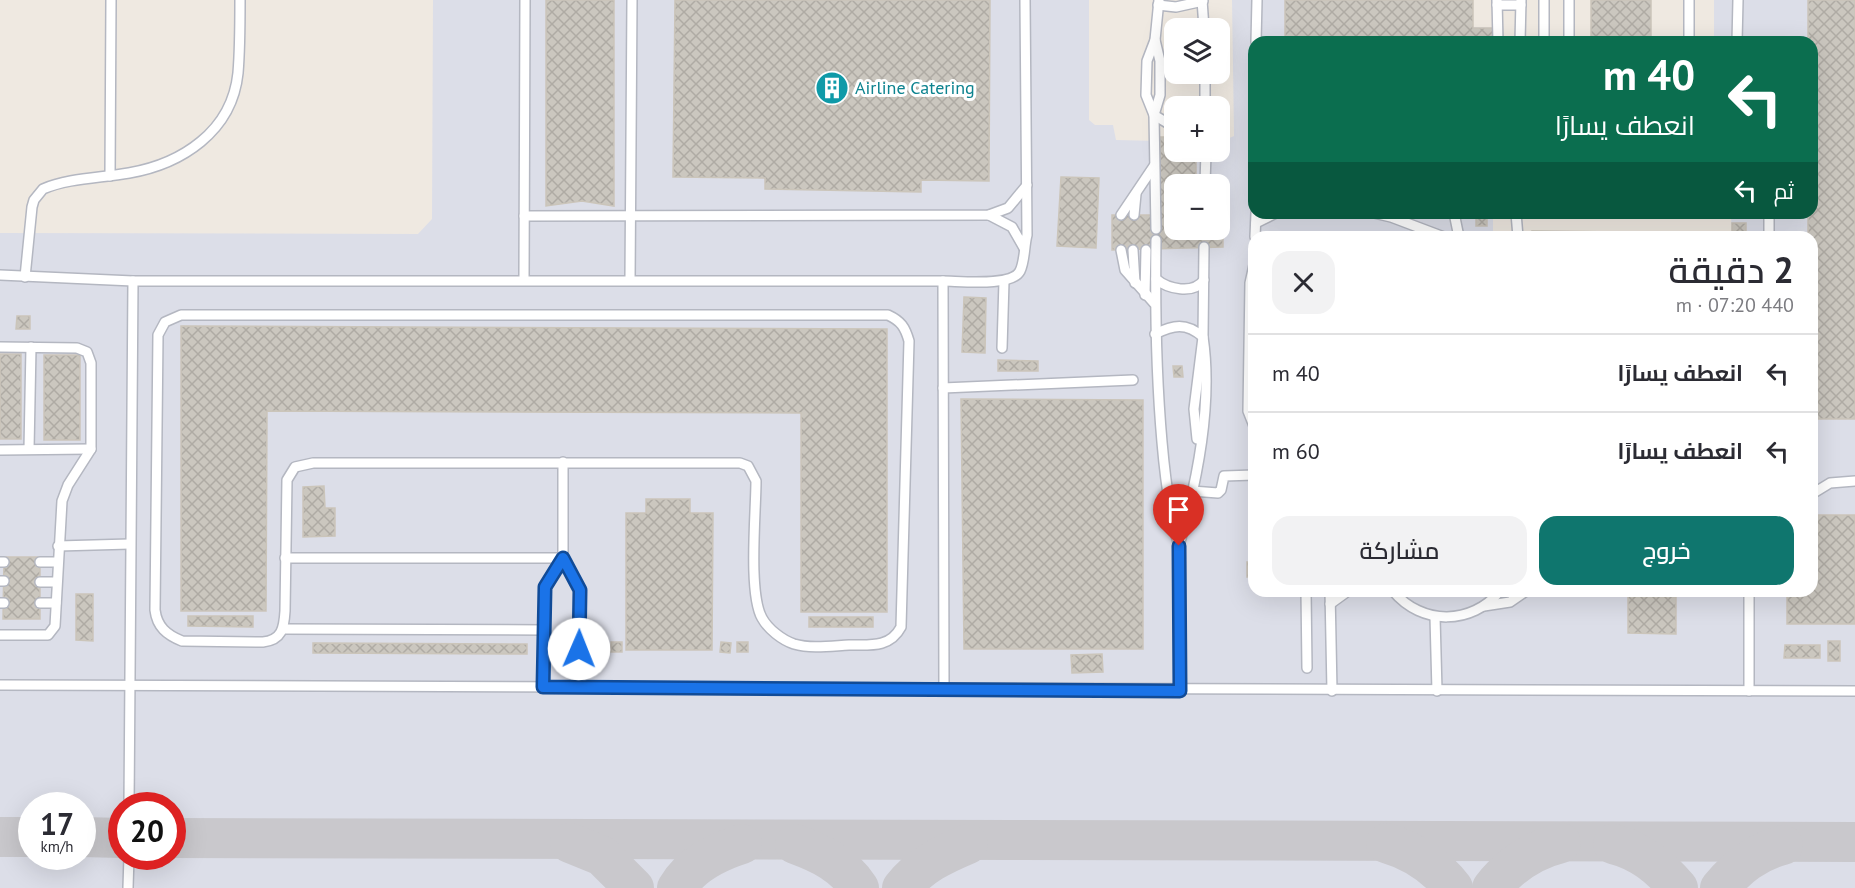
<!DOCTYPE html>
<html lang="ar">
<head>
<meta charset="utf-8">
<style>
  :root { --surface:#fff; --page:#f2f2f3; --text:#2b2b33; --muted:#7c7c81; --line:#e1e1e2; --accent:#0f766e }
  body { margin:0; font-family:"PT Sans",Cairo,sans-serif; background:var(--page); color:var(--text); direction:rtl; height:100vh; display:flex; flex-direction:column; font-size:22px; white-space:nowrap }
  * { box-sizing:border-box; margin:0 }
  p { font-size:20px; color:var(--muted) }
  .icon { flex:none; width:33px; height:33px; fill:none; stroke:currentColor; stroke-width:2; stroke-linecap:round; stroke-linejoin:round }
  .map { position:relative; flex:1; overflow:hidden; direction:ltr }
  .panel { position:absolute; left:1248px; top:231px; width:570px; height:366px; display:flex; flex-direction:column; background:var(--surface); border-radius:18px; box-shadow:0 6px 24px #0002; direction:rtl }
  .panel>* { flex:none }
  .banner { position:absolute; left:1248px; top:36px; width:570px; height:183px; border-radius:18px; box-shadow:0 6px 24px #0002; direction:rtl; background:#0b6e4f; color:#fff; overflow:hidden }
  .buttons { position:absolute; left:1164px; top:18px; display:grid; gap:12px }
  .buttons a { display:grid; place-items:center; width:66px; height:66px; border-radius:12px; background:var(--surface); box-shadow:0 6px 24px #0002; font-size:30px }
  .speed { position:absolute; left:18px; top:792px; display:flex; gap:12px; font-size:30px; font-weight:700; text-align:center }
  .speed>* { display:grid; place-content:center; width:78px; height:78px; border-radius:50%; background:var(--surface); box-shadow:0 6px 24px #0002; line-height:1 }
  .speed small { font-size:15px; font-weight:400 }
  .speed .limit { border:9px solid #d22; background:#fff; color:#111 }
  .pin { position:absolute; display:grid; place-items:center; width:51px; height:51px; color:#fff; margin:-62px -26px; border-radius:50% 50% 50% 0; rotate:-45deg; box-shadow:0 0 6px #0007 }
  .pin .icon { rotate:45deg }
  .me { position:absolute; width:66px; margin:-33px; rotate:1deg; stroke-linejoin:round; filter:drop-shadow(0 0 4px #0008) }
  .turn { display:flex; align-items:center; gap:21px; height:126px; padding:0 24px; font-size:27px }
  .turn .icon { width:78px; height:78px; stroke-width:2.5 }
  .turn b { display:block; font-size:42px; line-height:51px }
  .then { display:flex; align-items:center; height:57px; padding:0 24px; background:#0003; gap:12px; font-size:22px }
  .round { display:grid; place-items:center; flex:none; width:63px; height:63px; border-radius:18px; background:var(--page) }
  .head { display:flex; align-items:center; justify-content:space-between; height:102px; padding:0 24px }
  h1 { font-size:36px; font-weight:600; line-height:45px }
  .action { display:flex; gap:12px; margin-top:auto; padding:12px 24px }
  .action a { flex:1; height:69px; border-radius:18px; background:var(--accent); color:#fff; font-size:24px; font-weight:600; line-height:69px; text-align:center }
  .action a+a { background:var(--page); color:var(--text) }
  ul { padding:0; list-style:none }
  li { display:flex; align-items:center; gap:18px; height:78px; padding:0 24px; border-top:2px solid var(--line) }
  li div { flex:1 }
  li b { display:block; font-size:22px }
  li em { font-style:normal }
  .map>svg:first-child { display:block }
  .airport { fill:#dcdee8; fill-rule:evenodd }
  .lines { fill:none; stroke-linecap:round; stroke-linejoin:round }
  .taxiway { stroke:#c9c8cc; stroke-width:40 }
  .building { fill:url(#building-cross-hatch); stroke:#cbc5ba; stroke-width:1.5 }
  .lane-casing { stroke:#b4b7c1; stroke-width:12 }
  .lane { stroke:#fff; stroke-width:9 }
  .route-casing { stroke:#114b97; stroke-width:15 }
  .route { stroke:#1a73e8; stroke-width:10 }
  .labels { text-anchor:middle; stroke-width:6; stroke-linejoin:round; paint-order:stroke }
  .culture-label { font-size:18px; fill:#0d838f; stroke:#fff; text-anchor:start }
</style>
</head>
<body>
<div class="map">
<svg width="1855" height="888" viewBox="0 0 1855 888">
  <defs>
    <pattern id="building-cross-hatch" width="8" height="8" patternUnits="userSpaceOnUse" patternTransform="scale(1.5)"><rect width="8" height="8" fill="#cbc7bf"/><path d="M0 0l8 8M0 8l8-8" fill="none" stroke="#afaba4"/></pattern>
  </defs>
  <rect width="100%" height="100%" fill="#efe9e1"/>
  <!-- airport -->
  <path class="airport" d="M433 0H1089V120L1095 125H1113L1116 140 1159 141 1160 137H1174V152H1220V142L1234 136 1232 0H1473V27L1496 28 1495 42H1254V213H1493V237H1254V591H1812V237H1732L1731 216 1681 213H1812V42H1714V0H1855V888H0V233L418 234 432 219ZM1174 184H1220V230H1174ZM32 806H82V856H32ZM122 806H172V856H122Z"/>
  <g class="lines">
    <!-- taxiway -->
    <g class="taxiway">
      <polyline points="0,837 32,837"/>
      <polyline points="82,837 122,838"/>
      <polyline points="172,838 1855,842"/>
      <polyline points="570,843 602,856 634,888"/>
      <path d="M1386 843C1413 851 1436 866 1453 888"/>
      <path d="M795 844C822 854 843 864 859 888"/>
      <path d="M1613 844C1641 851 1660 867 1678 888"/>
      <path d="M677 888C691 864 717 852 742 844"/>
      <path d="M902 888C920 865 942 855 968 844"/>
      <path d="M1492 888C1510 865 1533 850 1561 843"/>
      <path d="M1720 888C1737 867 1756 852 1783 845"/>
    </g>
  </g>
  <!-- building -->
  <g class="building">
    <polygon points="546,0 614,0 614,206 582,201 546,206"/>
    <polygon points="675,0 990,0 989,181 921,180 921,192 765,189 765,178 673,177"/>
    <polygon points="1285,0 1473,0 1473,28 1496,28 1495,42 1285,42"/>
    <rect x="1591" y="0" width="60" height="42"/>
    <polygon points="1808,0 1855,0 1855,419 1812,419 1812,237 1808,237 1808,213 1812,213 1812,42 1808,42"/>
    <polygon points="1160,137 1174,137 1174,152 1196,152 1196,184 1174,184 1174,230 1220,230 1220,208 1223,208 1223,247 1112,250 1112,215 1152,215 1160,229"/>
    <polygon points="1061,177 1099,178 1096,248 1057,246"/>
    <rect x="1476" y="213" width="11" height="13"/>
    <rect x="1732" y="223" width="14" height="14"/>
    <polygon points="1532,231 1707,233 1707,237 1532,237"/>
    <polygon points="964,297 986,298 985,353 962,352"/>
    <polygon points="17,316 30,316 30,329 16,329"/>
    <polygon points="181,326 887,329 887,612 801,612 801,413 267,411 266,611 181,611"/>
    <rect x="0" y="354" width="21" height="85"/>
    <rect x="44" y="355" width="36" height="85"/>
    <polygon points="998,360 1038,361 1038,371 998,371"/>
    <polygon points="1173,366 1182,366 1183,377 1174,377"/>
    <polygon points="961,399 1143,400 1143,649 964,649"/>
    <polygon points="324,486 325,508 335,508 335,536 303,537 303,487"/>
    <polygon points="646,499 690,499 690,513 713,513 712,650 626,650 626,513 646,513"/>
    <polygon points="1812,515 1855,515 1855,624 1787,624 1787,591 1812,591"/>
    <polygon points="4,557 40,557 40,619 3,619"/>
    <rect x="1247" y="562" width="7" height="15"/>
    <polygon points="1628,591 1676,591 1676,634 1628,633"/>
    <polygon points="76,594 93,594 93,641 76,640"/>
    <polygon points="188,616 253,616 253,627 188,626"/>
    <rect x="809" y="617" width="64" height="10"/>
    <rect x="554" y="633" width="10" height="18"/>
    <rect x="1828" y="641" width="12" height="20"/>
    <polygon points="597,642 608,642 608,652 598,652"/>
    <rect x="611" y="642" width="11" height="10"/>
    <polygon points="721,642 731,643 730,653 720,652"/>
    <rect x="737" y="642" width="11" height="10"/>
    <polygon points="313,643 527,644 527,654 313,653"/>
    <polygon points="1785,645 1820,645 1820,658 1784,658"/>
    <polygon points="1102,654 1103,672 1072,673 1071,655"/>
  </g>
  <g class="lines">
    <defs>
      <g id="lane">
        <polyline points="1159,0 1155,40 1147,61 1146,95 1154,115 1174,127"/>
        <polyline points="1202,0 1204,28"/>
        <polyline points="1497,0 1498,42"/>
        <polyline points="1569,0 1569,42"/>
        <polyline points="1689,0 1689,36"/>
        <polyline points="1158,5 1176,7 1203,1"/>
        <polyline points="1497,5 1521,5"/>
        <polyline points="1155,40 1160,61 1160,95 1154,115 1156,229"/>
        <polyline points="1256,42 1257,0"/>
        <polyline points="1520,42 1521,0"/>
        <polyline points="1544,42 1544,0"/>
        <polyline points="1737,42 1738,0"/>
        <polyline points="1205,74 1205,106"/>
        <polyline points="1254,125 1254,148"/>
        <polyline points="110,176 111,0"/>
        <polyline points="1205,184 1206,152"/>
        <polyline points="1374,213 1391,217 1444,237"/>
        <polyline points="1454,213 1459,237"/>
        <polyline points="1516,213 1518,237"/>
        <polyline points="989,215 1012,227 1024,248"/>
        <polyline points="1121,215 1154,166"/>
        <polyline points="1134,215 1136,194"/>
        <polyline points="524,216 989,215 1008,208 1027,185"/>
        <polyline points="1256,223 1276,213"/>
        <polyline points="1255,237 1256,213"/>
        <polyline points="1290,237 1405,237"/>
        <polyline points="1769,237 1769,213"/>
        <path d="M1156 240C1155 308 1156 374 1162 442 1165 477 1169 512 1179 546L1180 691"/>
        <polyline points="1121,250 1125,270 1154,303"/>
        <polyline points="1133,250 1135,283"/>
        <polyline points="1254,265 1250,283 1248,411 1254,426"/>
        <polyline points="0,275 133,281 943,281 944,689"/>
        <path d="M25 277 32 207 34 200 43 189C68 178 101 178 129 173 181 164 232 132 238 73 240 49 240 24 240 0"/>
        <path d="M1156 279C1168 289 1193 295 1204 280"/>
        <polyline points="524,280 525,0"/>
        <polyline points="630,280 632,0"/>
        <path d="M943 281C960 281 1012 287 1020 271 1025 261 1024 246 1027 235L1025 0"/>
        <polyline points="1145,295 1146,250"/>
        <path d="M181 315H888C901 321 905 327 909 341L901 627C890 648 870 645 849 645 831 646 811 649 794 644 782 640 768 629 762 618 748 593 756 512 756 481L748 466 740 463H313L295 467 287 480 285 611C284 628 282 640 263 642L182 641C167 635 157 627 155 610L158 335 165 322Z"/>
        <path d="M1155 334C1173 325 1186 322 1203 337 1213 404 1197 481 1179 546"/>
        <polyline points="0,347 77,348 87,352 91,363 91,449 68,485 62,501 55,626 48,635 0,635"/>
        <polyline points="1002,348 1004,281"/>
        <polyline points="943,388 1133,380"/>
        <polyline points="1197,439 1194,409 1203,337 1204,247"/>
        <polyline points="29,449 31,347"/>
        <polyline points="0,450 91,449"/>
        <polyline points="563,462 563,558 580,590 578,688"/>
        <polyline points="1192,491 1218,493 1221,490 1224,476 1254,475"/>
        <polyline points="1812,494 1830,483 1855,481"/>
        <polyline points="58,546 130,544"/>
        <polyline points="285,558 563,558"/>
        <polyline points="0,562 4,562"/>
        <polyline points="40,562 57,562"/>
        <polyline points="0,581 4,581"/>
        <polyline points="40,582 56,582"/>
        <polyline points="1306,591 1307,668"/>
        <polyline points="1330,591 1332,691"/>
        <path d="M1393 591C1422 626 1472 625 1500 591"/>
        <polyline points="0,603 4,603"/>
        <polyline points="40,603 56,603"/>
        <polyline points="1330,604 1348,591"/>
        <polyline points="1484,606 1510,602 1526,591"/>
        <polyline points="1435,617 1437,691"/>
        <polyline points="283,629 545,630"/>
        <polyline points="0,685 1855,691"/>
        <polyline points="543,687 545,587 563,558"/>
        <polyline points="1749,691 1749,591"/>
        <polyline points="129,806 133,281"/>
        <polyline points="128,888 129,856"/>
      </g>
    </defs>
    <!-- lane casing -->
    <use href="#lane" class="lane-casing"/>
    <!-- lane -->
    <use href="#lane" class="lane"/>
  </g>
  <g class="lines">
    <defs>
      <polyline id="route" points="579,649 580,590 563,558 545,587 543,687 1180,691 1179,546"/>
    </defs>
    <!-- route casing -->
    <use href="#route" class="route-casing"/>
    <!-- route -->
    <use href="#route" class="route"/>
  </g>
  <!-- icons -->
  <defs>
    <symbol id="building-disc" viewBox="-11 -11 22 22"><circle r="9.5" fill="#0f9aa8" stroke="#fff"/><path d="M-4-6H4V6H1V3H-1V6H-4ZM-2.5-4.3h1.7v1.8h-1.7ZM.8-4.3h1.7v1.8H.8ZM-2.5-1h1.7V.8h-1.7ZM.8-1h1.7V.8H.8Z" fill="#fff"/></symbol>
  </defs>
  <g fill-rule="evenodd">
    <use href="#building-disc" x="813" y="69" width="38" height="38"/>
  </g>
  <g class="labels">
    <!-- culture labels -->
    <g class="culture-label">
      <text x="855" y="94">Airline Catering</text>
    </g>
  </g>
</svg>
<div class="buttons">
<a><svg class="icon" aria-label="layers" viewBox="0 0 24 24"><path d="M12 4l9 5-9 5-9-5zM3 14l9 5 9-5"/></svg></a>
<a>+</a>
<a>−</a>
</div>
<div class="speed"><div>17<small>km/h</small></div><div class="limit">20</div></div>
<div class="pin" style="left:1179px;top:546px;background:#d93025"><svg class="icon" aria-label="arrive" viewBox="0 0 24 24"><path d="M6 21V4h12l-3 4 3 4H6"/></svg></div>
<svg class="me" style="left:579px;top:649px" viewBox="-20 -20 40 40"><circle r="19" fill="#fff"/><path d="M0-13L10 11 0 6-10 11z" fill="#1a73e8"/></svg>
<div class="banner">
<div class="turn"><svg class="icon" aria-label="left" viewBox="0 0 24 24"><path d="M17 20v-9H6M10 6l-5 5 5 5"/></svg><div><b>40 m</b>انعطف يسارًا</div></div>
<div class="then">ثم<svg class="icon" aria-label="left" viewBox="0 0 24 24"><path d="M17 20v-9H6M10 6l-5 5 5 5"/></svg></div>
</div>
<section class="panel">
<div class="head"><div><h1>2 دقيقة</h1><p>440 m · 07:20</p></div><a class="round"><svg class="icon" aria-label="close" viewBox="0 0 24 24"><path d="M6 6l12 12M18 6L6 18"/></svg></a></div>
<ul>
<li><svg class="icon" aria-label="left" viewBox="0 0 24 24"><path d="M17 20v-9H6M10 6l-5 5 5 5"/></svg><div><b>انعطف يسارًا</b></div><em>40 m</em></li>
<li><svg class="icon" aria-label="left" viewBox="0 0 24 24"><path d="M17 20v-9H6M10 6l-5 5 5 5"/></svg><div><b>انعطف يسارًا</b></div><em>60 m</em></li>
</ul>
<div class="action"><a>خروج</a><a>مشاركة</a></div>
</section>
</div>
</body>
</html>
